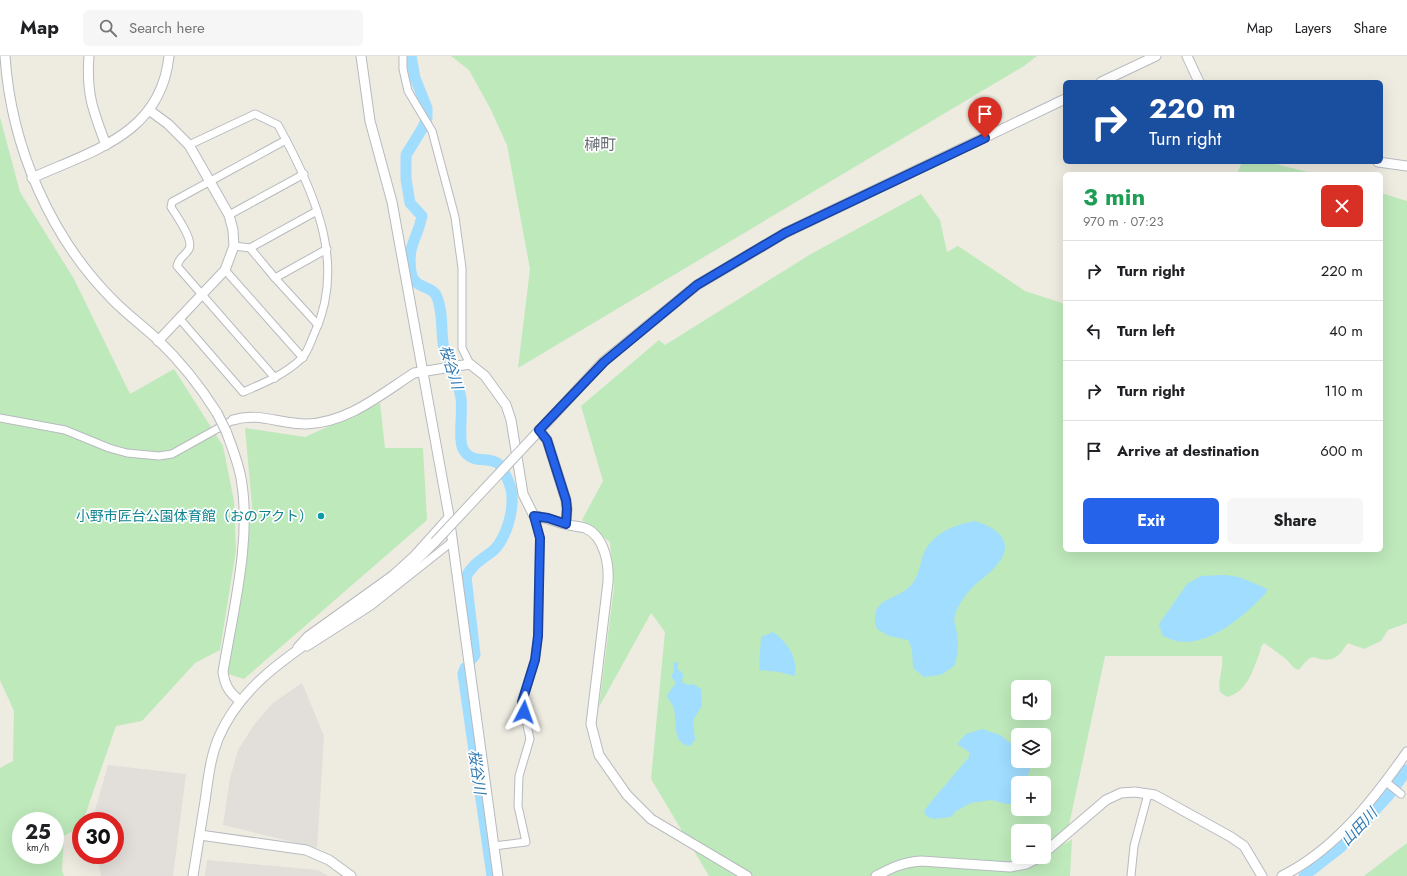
<!DOCTYPE html>
<html lang="en">
<head>
<meta charset="utf-8">
<style>
  :root { --surface:#fff; --page:#f6f6f6; --text:#202124; --muted:#757577; --line:#e0e0e0; --accent:#2563eb }
  body { margin:0; font-family:Jost,"Noto Sans JP",sans-serif; background:var(--page); color:var(--text); height:100vh; display:flex; flex-direction:column; font-size:15px; white-space:nowrap }
  * { box-sizing:border-box; margin:0 }
  p { font-size:13px; color:var(--muted) }
  .icon { flex:none; width:22px; height:22px; fill:none; stroke:currentColor; stroke-width:2; stroke-linecap:round; stroke-linejoin:round }
  .map { position:relative; flex:1; overflow:hidden }
  .sheet { position:absolute; left:1063px; top:116px; width:320px; height:380px; display:flex; flex-direction:column; background:var(--surface); border-radius:6px; box-shadow:0 4px 16px #0002 }
  .sheet>* { flex:none }
  .banner { position:absolute; left:1063px; top:24px; width:320px; height:84px; border-radius:6px; box-shadow:0 4px 16px #0002; background:#1a4fa0; color:#fff; overflow:hidden }
  .tools { position:absolute; left:1011px; top:624px; display:grid; gap:8px }
  .tools a { display:grid; place-items:center; width:40px; height:40px; border-radius:6px; background:var(--surface); box-shadow:0 4px 16px #0002; font-size:20px }
  .speed { position:absolute; left:12px; top:756px; display:flex; gap:8px; font-size:20px; font-weight:700; text-align:center }
  .speed>* { display:grid; place-content:center; width:52px; height:52px; border-radius:50%; background:var(--surface); box-shadow:0 4px 16px #0002; line-height:1 }
  .speed small { font-size:10px; font-weight:400 }
  .speed .limit { border:6px solid #d22; background:#fff; color:#111 }
  .pin { position:absolute; display:grid; place-items:center; width:34px; height:34px; color:#fff; margin:-41px -17px; border-radius:50% 50% 50% 0; rotate:-45deg; box-shadow:0 0 4px #0007 }
  .pin .icon { rotate:45deg }
  .me { position:absolute; width:44px; margin:-22px; rotate:4deg; stroke-linejoin:round; filter:drop-shadow(0 0 3px #0008) }
  .turn { display:flex; align-items:center; gap:14px; height:84px; padding:0 20px; font-size:18px }
  .turn .icon { width:52px; height:52px; stroke-width:2.5 }
  .turn b { display:block; font-size:28px; line-height:34px }
  .round { display:grid; place-items:center; flex:none; width:42px; height:42px; border-radius:6px; background:var(--page) }
  .head { display:flex; align-items:center; justify-content:space-between; height:68px; padding:0 20px }
  h1 { font-size:24px; font-weight:700; line-height:30px; color:#1e9e55 }
  .primary-button { display:flex; gap:8px; margin-top:auto; padding:8px 20px }
  .primary-button a { flex:1; height:46px; border-radius:6px; background:var(--accent); color:#fff; font-size:16px; font-weight:700; line-height:46px; text-align:center }
  .primary-button a+a { background:var(--page); color:var(--text) }
  ul { padding:0; list-style:none }
  li { display:flex; align-items:center; gap:12px; height:60px; padding:0 20px; border-top:1px solid var(--line) }
  li div { flex:1 }
  li b { display:block; font-size:15px }
  li em { font-style:normal }
  header { display:flex; align-items:center; gap:24px; box-sizing:border-box; height:56px; padding:0 20px; background:var(--surface); border-bottom:1px solid var(--line) }
  header strong { font-size:19px }
  nav { display:flex; gap:22px; margin-inline-start:auto; font-size:14px }
  .search { width:280px; height:36px; background:var(--page); display:flex; align-items:center; gap:10px; box-sizing:border-box; padding:0 14px; border-radius:6px; color:var(--muted); font-size:15px }
  .map>svg:first-child { display:block }
  .industrial { fill:#e2ded9 }
  .green { fill:#bee9bb; fill-rule:evenodd }
  .water { fill:#a1ddff }
  .lines { fill:none; stroke-linecap:round; stroke-linejoin:round }
  .river { stroke:#a1ddff; stroke-width:11 }
  .minor-casing { stroke:#b7bbbf; stroke-width:9 }
  .tertiary-casing { stroke:#b7bbbf; stroke-width:11 }
  .minor { stroke:#fff; stroke-width:7 }
  .tertiary { stroke:#fff; stroke-width:9 }
  .tertiary-bridge-casing { stroke:#b7bbbf; stroke-width:11; stroke-linecap:butt }
  .tertiary-bridge { stroke:#fff; stroke-width:9 }
  .route-casing { stroke:#184099; stroke-width:10 }
  .route { stroke:#2563eb; stroke-width:7 }
  .culture-dot { fill:#0f9aa8; stroke:#fff; stroke-width:1.5 }
  .labels { text-anchor:middle; stroke-width:3.5; stroke-linejoin:round; paint-order:stroke }
  .culture-label { font-size:14px; fill:#0d838f; stroke:#fff; text-anchor:end }
  .water-label { font-size:15px; font-style:italic; fill:#317ab2; stroke:#fff }
  .quarter-label { font-size:16px; fill:#6b7176; stroke:#fff }
</style>
</head>
<body>
<header>
<strong>Map</strong>
<div class="search"><svg class="icon" aria-label="search" viewBox="0 0 24 24"><circle cx="10" cy="10" r="6"/><path d="M15 15l6 6"/></svg>Search here</div>
<nav><a>Map</a><a>Layers</a><a>Share</a></nav>
</header>
<div class="map">
<svg width="1407" height="820" viewBox="0 0 1407 820">
  <rect width="100%" height="100%" fill="#eeebe1"/>
  <!-- industrial -->
  <g class="industrial">
    <polygon points="302,627 324,680 317,792 223,769 230,722 238,694 254,669 273,647"/>
    <polygon points="108,709 186,718 173,820 101,820 97,799 115,799 115,765 92,765"/>
    <polygon points="207,804 318,814 328,820 205,820"/>
  </g>
  <!-- green -->
  <g class="green">
    <polygon points="451,0 1037,0 1024,10 518,312 530,213 507,89 490,52 469,14"/>
    <path d="M0 61 20 136 74 223 130 338 174 313 223 390 234 445 236 494 220 594 195 607 142 665 116 670 83 765H81V770L64 780 62 815 64 820H0V712L13 705 14 655 0 624ZM21 765H55V799H21Z"/>
    <polygon points="1242,106 1267,106 1316,118 1237,118"/>
    <path d="M1381 137 1407 145V567L1388 574 1381 585 1364 593 1348 587C1344 592 1339 601 1332 603 1313 607 1316 591 1299 614L1294 612 1286 603 1264 587C1260 591 1261 594 1259 599 1252 616 1247 636 1227 641L1220 636C1217 625 1224 612 1222 600H1105L1065 788 1072 783 1070 820H709L651 723 665 576 651 557 599 651 614 531 610 486 582 464 603 425 581 350 659 284 665 289 811 198 921 138 940 164 947 196 958 190 1025 235 1065 248V494H1381ZM1018 631H1044V657H1018ZM1018 679H1044V705H1018ZM1018 727H1044V753H1018ZM1018 775H1044V801H1018Z"/>
    <polygon points="380,347 385,392 423,392 427,464 244,623 228,618 252,450 245,372 305,381"/>
    <polygon points="1407,787 1407,820 1364,820"/>
  </g>
  <!-- water -->
  <g class="water">
    <path d="M975 465C1006 475 1017 492 989 517 984 522 978 525 973 531 965 539 958 549 955 559 953 565 956 571 957 577 959 588 958 600 954 610L941 619 924 621 913 612 912 593 908 584 889 580 877 573C867 540 898 546 912 528 919 519 920 509 923 499 931 478 955 468 975 465Z"/>
    <path d="M1225 519 1239 521 1263 531 1267 533 1266 537C1242 562 1198 602 1162 579L1159 568 1187 528 1201 520Z"/>
    <path d="M773 576C788 587 798 602 795 620L779 616 759 614 761 581Z"/>
    <path d="M674 606 678 607V613L683 618 682 626 688 629 693 628 701 633 702 650 693 664 695 684 690 690C672 688 677 666 674 653 673 648 668 644 667 639L676 627 671 620 674 615 673 609Z"/>
    <polygon points="982,673 1000,679 1018,693 1018,705 1029,705 1030,712 1026,727 1018,727 1018,748 1007,748 991,744 971,747 956,755 951,761 934,763 927,761 924,755 930,747 969,701 969,696 957,688 966,678"/>
  </g>
  <g class="lines">
    <!-- river -->
    <g class="river">
      <path d="M411 0 415 22 427 52V62L422 73 406 99V123L410 147 422 160C417 184 407 189 411 216 413 233 431 229 436 239 443 253 441 272 443 287 446 306 458 323 461 342 463 356 458 383 463 393 472 410 490 399 500 409 503 412 504 417 506 420 509 426 512 434 512 441 513 457 506 482 494 494 483 503 472 508 466 521L475 599 472 603"/>
      <polyline points="465,612 463,618 492,820"/>
      <polyline points="1304,820 1340,792 1389,739 1407,714"/>
    </g>
    <defs>
      <g id="minor">
        <polyline points="403,0 403,13 408,35 432,75 455,161 462,212 462,292 470,308"/>
        <path d="M189 89 255 58 278 69 286 84 172 146 171 151C176 159 194 184 189 193 185 200 179 201 177 210L275 322"/>
        <polyline points="229,159 304,118"/>
        <polyline points="234,190 250,192 317,155"/>
        <polyline points="250,192 275,222 327,193"/>
        <polyline points="225,214 303,302"/>
        <polyline points="275,222 318,269"/>
        <path d="M179 262 243 336C264 327 284 319 301 303 308 297 311 284 315 276 345 210 317 143 286 84"/>
        <polyline points="0,362 65,374 109,392 127,397 159,400 172,398 233,364"/>
        <polyline points="297,591 307,580 392,519 414,499 449,460"/>
        <polyline points="307,591 371,550 453,485"/>
        <polyline points="1386,726 1401,738"/>
        <polyline points="494,790 526,786 518,750 519,720 530,683 522,646 535,604 538,580 540,482 534,460"/>
        <polyline points="1131,820 1134,790 1148,738"/>
      </g>
      <g id="tertiary">
        <path d="M5 0C11 90 50 182 115 246 128 259 144 271 158 284 180 305 200 330 217 357"/>
        <path d="M89 0C86 37 93 55 106 89"/>
        <polyline points="361,0 370,65 392,146 449,460 498,820"/>
        <polyline points="1187,0 1199,26"/>
        <polyline points="1101,26 1156,0"/>
        <polyline points="149,54 168,68 189,89 229,159 233,174 234,190 225,214 158,285"/>
        <polyline points="1378,106 1407,110"/>
        <path d="M32 122C94 94 161 78 169 0"/>
        <path d="M233 364C258 356 280 368 306 368 347 367 380 339 414 317L470 308 485 320 506 349 511 364 523 438 534 460C545 461 553 465 564 468 571 470 578 470 585 472 605 480 609 509 608 526L591 668 599 699 627 739 651 763 747 820"/>
        <polyline points="539,374 547,384 566,444 567,453 566,468"/>
        <path d="M226 375C232 391 238 406 241 422 252 482 233 555 223 616 225 630 229 636 240 645"/>
        <polyline points="536,378 603,306 697,229 785,177 1065,43"/>
        <polyline points="200,779 306,794 329,804 351,820"/>
        <polyline points="1044,797 1106,744 1121,737 1135,736 1155,739 1231,781 1244,790 1262,820"/>
        <path d="M193 820C197 795 201 770 205 745 208 724 210 703 218 683 243 623 302 592 352 556 382 535 410 512 435 486"/>
        <path d="M876 820C891 812 903 806 921 805L1010 811 1026 808 1040 801"/>
        <path d="M1282 820C1335 794 1374 743 1407 696"/>
      </g>
    </defs>
    <!-- minor casing -->
    <use href="#minor" class="minor-casing"/>
    <!-- tertiary casing -->
    <use href="#tertiary" class="tertiary-casing"/>
    <!-- minor -->
    <use href="#minor" class="minor"/>
    <!-- tertiary -->
    <use href="#tertiary" class="tertiary"/>
    <defs>
      <g id="tertiary-bridge">
        <polyline points="217,357 226,375"/>
        <polyline points="435,486 536,378"/>
      </g>
    </defs>
    <!-- tertiary-bridge casing -->
    <use href="#tertiary-bridge" class="tertiary-bridge-casing"/>
    <!-- tertiary-bridge -->
    <use href="#tertiary-bridge" class="tertiary-bridge"/>
  </g>
  <g class="lines">
    <defs>
      <polyline id="route" points="524,656 522,646 535,604 538,580 540,482 534,460 548,462 566,468 567,453 566,444 547,384 539,374 604,306 697,229 785,177 985,82"/>
    </defs>
    <!-- route casing -->
    <use href="#route" class="route-casing"/>
    <!-- route -->
    <use href="#route" class="route"/>
  </g>
  <!-- markers -->
  <circle class="culture-dot" cx="321" cy="460" r="4"/>
  <g class="labels">
    <!-- culture labels -->
    <g class="culture-label">
      <text x="313" y="465">小野市匠台公園体育館（おのアクト）</text>
    </g>
    <!-- water labels -->
    <g class="water-label">
      <text transform="translate(451 311) rotate(73)" y="5">桜谷川</text>
      <text transform="translate(477 716) rotate(82)" y="5">桜谷川</text>
      <text transform="translate(1359 771) rotate(-47)" y="5">山田川</text>
    </g>
    <!-- quarter labels -->
    <g class="quarter-label">
      <text x="600" y="94">榊町</text>
    </g>
  </g>
</svg>
<div class="tools">
<a><svg class="icon" aria-label="sound" viewBox="0 0 24 24"><path d="M4 9h4l5-4v14l-5-4H4zM17 9q2 3 0 6"/></svg></a>
<a><svg class="icon" aria-label="layers" viewBox="0 0 24 24"><path d="M12 4l9 5-9 5-9-5zM3 14l9 5 9-5"/></svg></a>
<a>+</a>
<a>−</a>
</div>
<div class="speed"><div>25<small>km/h</small></div><div class="limit">30</div></div>
<div class="pin" style="left:985px;top:82px;background:#d93025"><svg class="icon" aria-label="arrive" viewBox="0 0 24 24"><path d="M6 21V4h12l-3 4 3 4H6"/></svg></div>
<svg class="me" style="left:524px;top:656px" viewBox="-20 -20 40 40"><path d="M0-17L14 15 0 8-14 15z" fill="#2563eb" stroke="#fff" stroke-width="4"/></svg>
<div class="banner">
<div class="turn"><svg class="icon" aria-label="right" viewBox="0 0 24 24"><path d="M7 20v-9h11M14 6l5 5-5 5"/></svg><div><b>220 m</b>Turn right</div></div>
</div>
<section class="sheet">
<div class="head"><div><h1>3 min</h1><p>970 m · 07:23</p></div><a class="round" style="background:#d93025;color:#fff"><svg class="icon" aria-label="close" viewBox="0 0 24 24"><path d="M6 6l12 12M18 6L6 18"/></svg></a></div>
<ul>
<li><svg class="icon" aria-label="right" viewBox="0 0 24 24"><path d="M7 20v-9h11M14 6l5 5-5 5"/></svg><div><b>Turn right</b></div><em>220 m</em></li>
<li><svg class="icon" aria-label="left" viewBox="0 0 24 24"><path d="M17 20v-9H6M10 6l-5 5 5 5"/></svg><div><b>Turn left</b></div><em>40 m</em></li>
<li><svg class="icon" aria-label="right" viewBox="0 0 24 24"><path d="M7 20v-9h11M14 6l5 5-5 5"/></svg><div><b>Turn right</b></div><em>110 m</em></li>
<li><svg class="icon" aria-label="arrive" viewBox="0 0 24 24"><path d="M6 21V4h12l-3 4 3 4H6"/></svg><div><b>Arrive at destination</b></div><em>600 m</em></li>
</ul>
<div class="primary-button"><a>Exit</a><a>Share</a></div>
</section>
</div>
</body>
</html>
